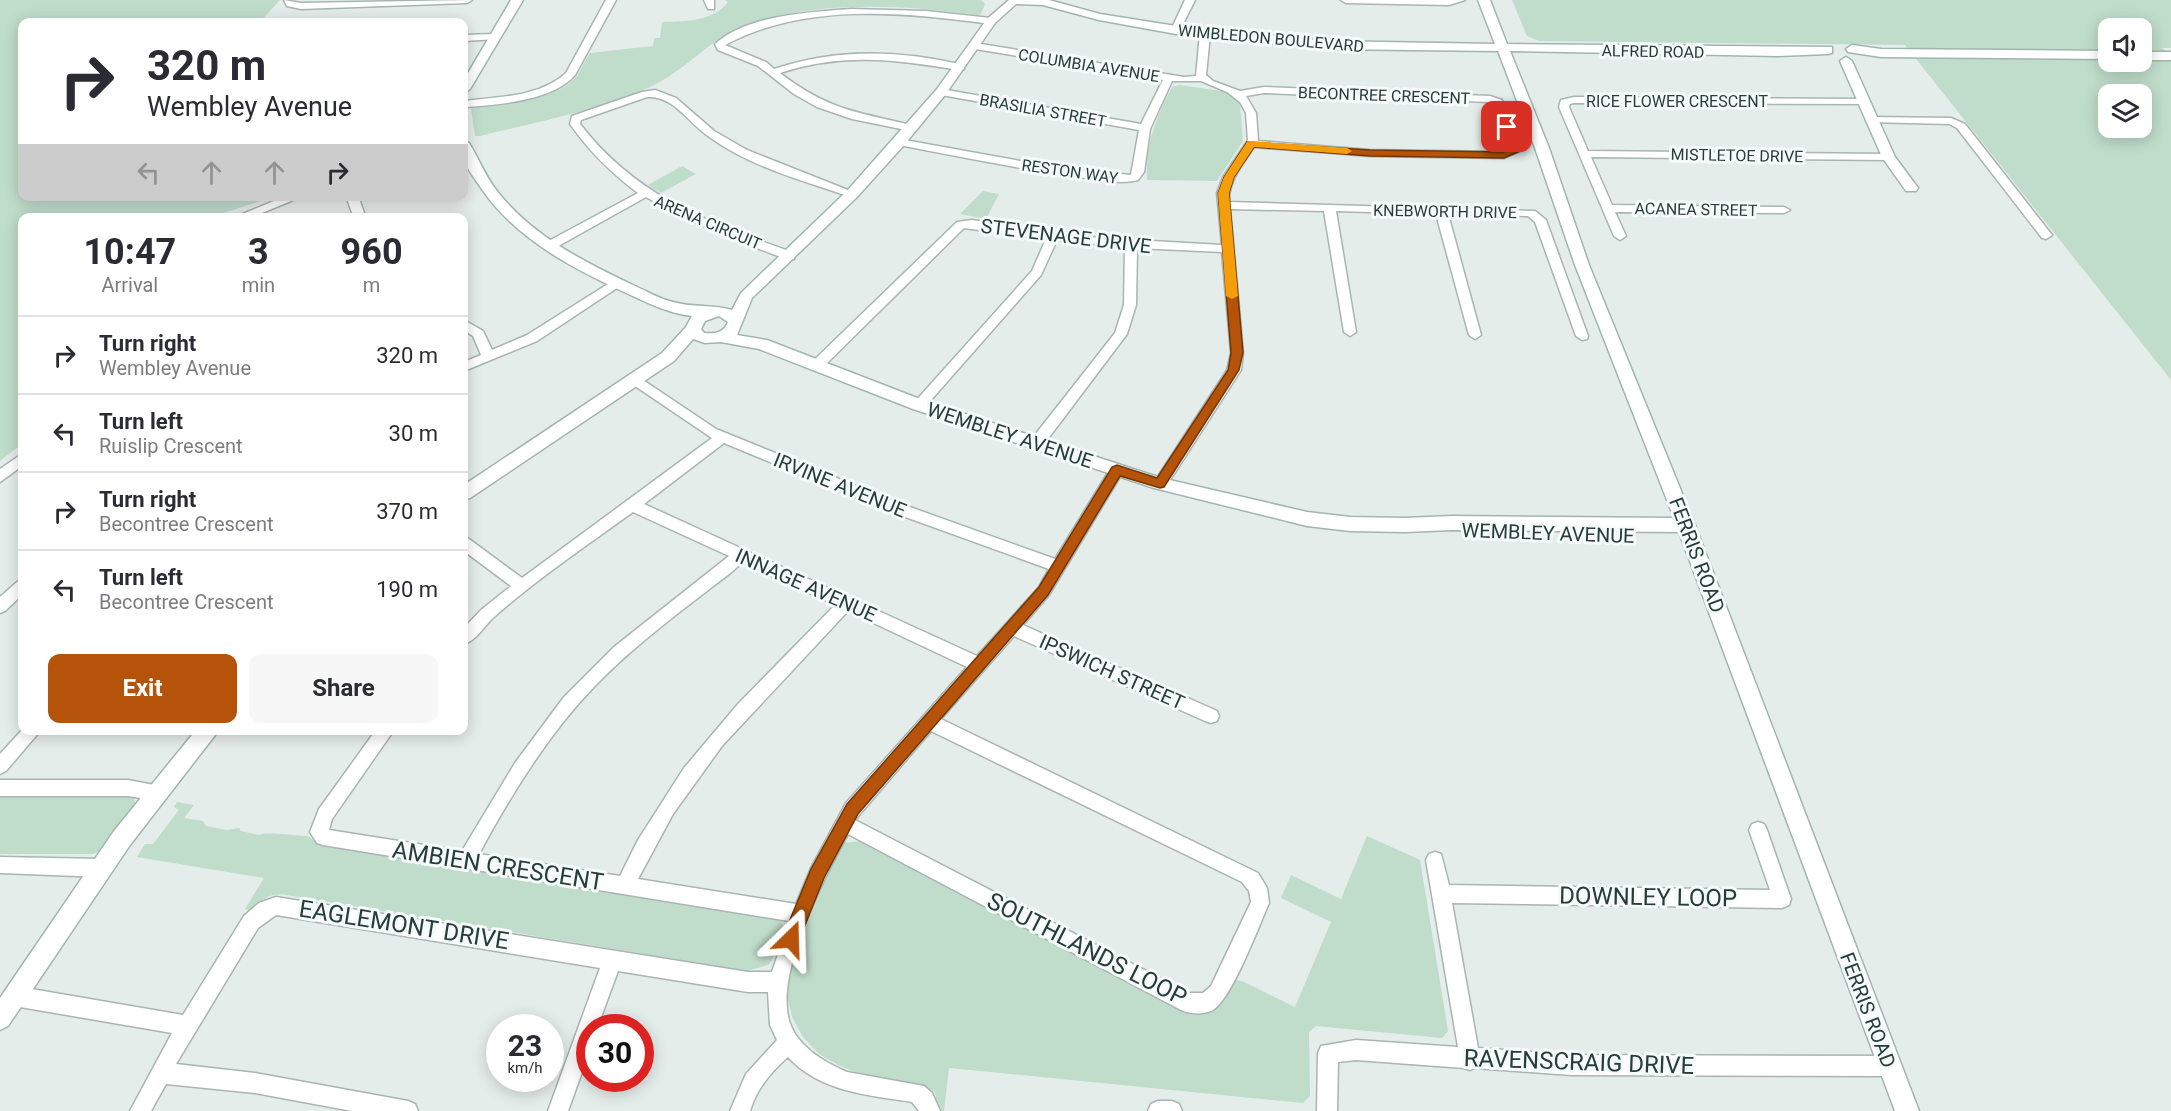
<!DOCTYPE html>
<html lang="en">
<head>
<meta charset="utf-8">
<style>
  :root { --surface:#fff; --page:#f7f7f7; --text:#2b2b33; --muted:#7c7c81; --line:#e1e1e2; --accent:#b45309 }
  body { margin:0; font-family:Roboto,sans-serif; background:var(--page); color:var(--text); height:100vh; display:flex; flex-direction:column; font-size:22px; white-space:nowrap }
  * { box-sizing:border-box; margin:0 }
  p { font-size:20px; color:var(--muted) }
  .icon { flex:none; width:33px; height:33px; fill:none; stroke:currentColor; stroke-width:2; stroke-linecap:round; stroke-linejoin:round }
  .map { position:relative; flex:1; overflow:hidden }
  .panel { position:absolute; left:18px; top:213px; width:450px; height:522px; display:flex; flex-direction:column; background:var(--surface); border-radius:12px; box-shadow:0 3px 15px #0003 }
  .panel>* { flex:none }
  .guide { position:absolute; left:18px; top:18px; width:450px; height:183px; border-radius:12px; box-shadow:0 3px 15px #0003; background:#fff; color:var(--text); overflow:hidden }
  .fabs { position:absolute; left:2098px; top:18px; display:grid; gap:12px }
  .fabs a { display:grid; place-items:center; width:54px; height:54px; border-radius:12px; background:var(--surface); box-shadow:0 3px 15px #0003; font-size:30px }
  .speed { position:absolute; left:486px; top:1014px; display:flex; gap:12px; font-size:30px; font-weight:700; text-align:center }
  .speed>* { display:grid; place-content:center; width:78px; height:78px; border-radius:50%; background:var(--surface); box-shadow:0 3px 15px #0003; line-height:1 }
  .speed small { font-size:15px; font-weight:400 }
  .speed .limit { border:9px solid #d22; background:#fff; color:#111 }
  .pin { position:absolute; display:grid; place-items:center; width:51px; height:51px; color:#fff; margin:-26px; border-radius:12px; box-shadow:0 3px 9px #0006 }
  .me { position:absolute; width:66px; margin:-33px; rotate:22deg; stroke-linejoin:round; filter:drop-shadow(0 0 4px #0008) }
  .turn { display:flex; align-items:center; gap:21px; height:126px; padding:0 30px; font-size:27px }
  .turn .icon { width:78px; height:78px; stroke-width:2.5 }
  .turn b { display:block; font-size:42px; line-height:51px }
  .lanes { display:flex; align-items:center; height:57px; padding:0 30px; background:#0003; justify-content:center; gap:30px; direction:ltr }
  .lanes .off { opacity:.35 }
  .eta { display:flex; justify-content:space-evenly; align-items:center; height:102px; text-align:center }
  .eta b { font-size:36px; font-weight:700; line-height:42px }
  .cta { display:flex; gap:12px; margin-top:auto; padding:12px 30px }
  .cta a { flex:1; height:69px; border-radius:12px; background:var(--accent); color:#fff; font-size:24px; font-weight:700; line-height:69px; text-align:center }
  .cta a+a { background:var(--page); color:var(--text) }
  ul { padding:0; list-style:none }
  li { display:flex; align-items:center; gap:18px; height:78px; padding:0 30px; border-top:2px solid var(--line) }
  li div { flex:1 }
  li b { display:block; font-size:22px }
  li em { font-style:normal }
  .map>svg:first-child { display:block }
  .green { fill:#c0dccb; fill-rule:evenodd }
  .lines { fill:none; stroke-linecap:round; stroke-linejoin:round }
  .street-casing { stroke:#a8b5b2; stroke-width:3 }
  .secondary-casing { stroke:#a1b5b0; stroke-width:3 }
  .street { fill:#fff; fill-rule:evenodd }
  .secondary { fill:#fff; fill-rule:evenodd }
  .route { fill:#b45309; stroke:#753606; stroke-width:1.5 }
  .slow { fill:#f59e0b }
  .labels { text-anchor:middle; stroke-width:6; stroke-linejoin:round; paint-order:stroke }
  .far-street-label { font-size:16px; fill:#263e3a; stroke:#f6faf8 }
  .street-label { font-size:20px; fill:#263e3a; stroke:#f6faf8 }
  .near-street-label { font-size:24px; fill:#263e3a; stroke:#f6faf8 }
</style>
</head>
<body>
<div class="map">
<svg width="2171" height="1111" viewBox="0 0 2171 1111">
  <rect width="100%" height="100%" fill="#e5edeb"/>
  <!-- green -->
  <g class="green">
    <polygon points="0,0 280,0 260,22 22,22 22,196 273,197 211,217 22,218 22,444 0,461"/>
    <path d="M725 0H981L985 4 981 14 977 15C900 4 808 0 736 28 705 45 683 72 650 87 597 111 537 122 480 136H475L471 109 476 106C501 102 554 100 572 81 580 74 584 62 590 53L653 46 654 38H660L662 22C685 21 713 22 728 2Z"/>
    <path d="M1512 0H2171V48H2162L2171 56V380L1905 45 1539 41 1527 36ZM2109 28H2142V62H2109ZM2109 94H2142V128H2109Z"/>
    <path d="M1179 85 1222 91 1234 97 1240 105 1243 141 1217 181 1147 180C1145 145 1156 118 1172 87Z"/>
    <polygon points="682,166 696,174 661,193 648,185"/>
    <polygon points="983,191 999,194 986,219 960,214"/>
    <polygon points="0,793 124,794 134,798 136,806 102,850 93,854 0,854"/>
    <path d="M177 802 194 805 184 818 203 821 206 826 227 830 239 828 241 831 259 835C266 831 297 836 308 836L313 840 763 912 779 916 783 927 772 961 768 965 747 971 286 895C270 893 262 899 251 910L245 909 264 878 137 857 145 844H153L179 810 174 807Z"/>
    <path d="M1367 836 1420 860 1448 1031 1442 1038 1316 1026 1309 1032 1310 1096 1303 1103 949 1068 944 1111H938L935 1092 920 1084 863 1075 840 1066 819 1054 803 1037 792 1017 785 988 809 904 840 843 863 841 1195 1013C1228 1018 1217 993 1237 980L1244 982 1295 1007 1331 922 1281 898 1291 875 1341 899Z"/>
  </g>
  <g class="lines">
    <defs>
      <g id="street">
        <polygon points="284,0 301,3 472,0 467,3 301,9 287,6"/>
        <path d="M606 0H616L575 75C553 101 496 105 464 107V101C497 97 540 97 566 73Z"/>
        <polygon points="704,0 714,0 714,9 708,9"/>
        <polygon points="1185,0 1195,0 1179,32 1173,32 1171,30"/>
        <polygon points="1341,0 1465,0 1449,5 1346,3"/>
        <path d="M851 9 926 11 991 18 996 21 991 24C904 12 805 2 725 45L766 62 774 69C838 48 899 50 964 65V69L960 70C893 60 846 52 780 73 829 111 858 112 915 126L916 128 911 131 852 119 817 107 794 94 758 66 718 50 715 44C746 15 810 12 851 9Z"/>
        <path d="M1205 31 1210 34 1206 75 1213 81 1240 91 1264 87 1490 96 1502 100 1520 151 1504 158 1370 156 1254 147C1243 164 1228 181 1229 202L1535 211 1546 220 1588 336 1587 339 1582 340 1576 336 1535 222 1528 216 1448 214 1481 335 1475 339 1469 335 1436 214 1336 211 1356 332 1350 336 1344 332 1324 211 1230 209 1243 353 1241 370 1165 488H1155L1153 484 1227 370 1231 353 1222 252 1137 248 1136 305 1127 334 1041 448H1031L1029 444 1031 440 1115 333 1124 305 1125 247 1057 240 1041 275 924 408H914L912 405 1032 271 1046 239 964 228 822 368H812L810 365 812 362 957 222 972 220 1099 238 1222 245 1217 193 1223 177 1248 140 1246 113 1240 102 1227 92 1201 81H1172L1150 129 1144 172 1138 180C1119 185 1097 179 1078 177 1018 169 958 156 899 145L894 142 899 139 1059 168 1131 175 1139 130 941 95 936 92 941 89 1141 124 1163 80 975 49 970 46 975 43 1184 77 1196 76 1200 34ZM1264 93 1489 102 1494 104 1509 149 1503 152 1370 150 1258 141 1256 113 1246 96Z"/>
        <polygon points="494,34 499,37 497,39 464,41 464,35"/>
        <path d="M655 90 676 98 714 131 747 150 858 194 856 196H848C800 180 749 166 708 136 689 123 673 95 647 97L581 120 580 124C638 199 709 222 794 253V259H786C738 241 690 223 646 197L553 249H545V243L638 193C611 173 589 151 570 124L572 116 642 92Z"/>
        <polygon points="1574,97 1863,99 1868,102 1867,104 1574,103 1570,104 1569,107 1588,151 1889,154 1895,157 1889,160 1591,157 1612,205 1784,207 1790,210 1784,213 1615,212 1626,236 1620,240 1614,236 1559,107 1561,100"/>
        <polygon points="1871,117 1951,118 1965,124 2052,235 2046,239 2042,238 1957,128 1949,124 1867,122 1866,120"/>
        <polygon points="286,196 303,196 250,218 233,218"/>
        <polygon points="346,196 358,196 366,218 354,218"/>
        <polygon points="616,279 622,283 620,286 537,341 464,371 464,362 481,355 473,336 464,330 464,320 483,331 492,350 527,335"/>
        <path d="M634 374 716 429 896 502 1055 559 1112 466H1122L1124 470 1049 595 1023 625 1217 711 1219 716 1217 721 1211 723 1205 721 1014 636 941 719 1258 873 1267 888 1269 903C1259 926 1232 998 1213 1010 1204 1015 1190 1014 1181 1010L848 834C825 876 771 979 791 1026 800 1048 826 1063 847 1072L924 1086 932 1093 940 1111H919L912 1102C868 1095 820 1092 788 1057 771 1072 757 1088 750 1111H730L746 1074 777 1040 770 1025 768 992H748L618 971 597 1028H590V1050L568 1111H548L600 968 276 915 258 928 176 1064 255 1073 408 1101 415 1104 418 1111H352L255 1093 166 1084 151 1111H130L172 1033 14 1006 7 1003 4 996 7 989 14 986 183 1015 244 916 259 903 276 897 748 972H772L789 921 323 845 317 843 310 832 319 809 376 730H394L332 819 329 830 462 851 515 763 564 697 614 647 729 556 633 512C586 546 537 579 494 617 484 626 476 641 464 644V628L481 610 511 586 464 551V537L469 539 522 578 712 438 629 382 627 379 629 376ZM724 443 886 510 1049 569 1039 587 977 656 644 504ZM742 562 835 605 738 704 684 768 638 840 620 876 479 854C511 795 547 736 593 688 635 644 685 608 733 571ZM848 611 967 667 846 803 811 868 796 904 638 879 673 814 722 746ZM931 731 1242 882 1249 891 1251 902 1211 986 1203 993H1189L855 820Z"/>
        <polygon points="22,454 22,466 0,482 0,469"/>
        <polygon points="22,580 22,595 5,611 0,613 0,597 17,582"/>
        <polygon points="22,730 41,730 6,771 0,774 0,754"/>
        <polygon points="0,780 128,780 165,787 168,793 165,799 159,801 128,796 0,796"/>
        <polygon points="1758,822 1764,824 1767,830 1791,899 1789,905 1782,908 1452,903 1478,1048 1571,1055 1889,1056 1896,1059 1899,1066 1896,1073 1889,1076 1571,1075 1474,1068 1470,1070 1464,1068 1356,1060 1338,1062 1337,1111 1317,1111 1318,1053 1321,1046 1356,1040 1458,1047 1426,860 1429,854 1435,852 1441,854 1449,885 1770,890 1749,830 1752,824"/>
        <polygon points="0,857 102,859 108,862 111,868 108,874 102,877 0,873"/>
        <polygon points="1158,1101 1172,1101 1179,1104 1182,1111 1148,1111 1151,1104"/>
      </g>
      <g id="secondary">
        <polygon points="511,0 523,0 470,89 464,93 464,80"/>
        <path d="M1009 0H1049L1100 14 1176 26 1326 41 1495 44 1478 0H1490L1507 44 1832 47V53L1828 54 1778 56 1510 51 1549 148 1589 265 1695 525 1919 1111H1895L1679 532 1452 530 1405 532 1350 531 1307 526 1154 488 913 409 759 349 721 342 705 343 693 339 674 361 470 498 464 499V485L662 353 686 327 692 316C667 313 646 302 624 292 570 267 515 238 481 188 475 179 468 170 464 160 463 155 464 148 464 142L469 143C479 159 485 176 497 191 532 236 584 262 635 286 648 292 660 299 673 302 693 308 713 304 732 310L741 293 847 191 937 89 987 19ZM1016 4 1043 5 1099 20 1176 34 1326 49 1498 51 1535 148 1575 265 1674 518 1452 516 1405 518 1350 517 1307 512 1161 478 925 401 767 340 737 335 752 298 857 197 904 145 945 95 995 23ZM719 316 728 322C724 333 715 334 704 333L701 329 705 321Z"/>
        <polygon points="1852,45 1881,49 2109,51 2109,59 1881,57 1848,52 1846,49"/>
        <rect x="2142" y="52" width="29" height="8"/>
        <polygon points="1846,57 1852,61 1895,157 1918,188 1916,191 1906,191 1882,157 1840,61"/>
        <polygon points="196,730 219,730 130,845 8,1026 0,1030 0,998 114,831"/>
      </g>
    </defs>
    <!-- street casing -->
    <use href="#street" class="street-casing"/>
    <!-- secondary casing -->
    <use href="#secondary" class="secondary-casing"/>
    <!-- street -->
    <use href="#street" class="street"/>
    <!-- secondary -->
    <use href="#secondary" class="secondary"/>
  </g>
  <!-- route -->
  <polygon class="route" points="1507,124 1512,127 1520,151 1504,158 1370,156 1254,147 1234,177 1229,193 1243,353 1239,370 1164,487 1160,488 1120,476 1048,595 858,814 824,878 797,945 791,947 785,945 782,939 811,869 847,804 1039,587 1112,467 1117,465 1157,478 1228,370 1231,353 1218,193 1224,177 1247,142 1370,150 1503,152 1510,150 1502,127"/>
  <!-- slow -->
  <polygon class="slow" points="1251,141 1347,148 1352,151 1347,154 1254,147 1234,177 1229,193 1238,296 1232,299 1226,296 1218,193 1224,177 1247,142"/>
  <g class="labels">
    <!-- far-street labels -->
    <g class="far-street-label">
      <text transform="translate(1271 38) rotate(5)" y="6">WIMBLEDON BOULEVARD</text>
      <text transform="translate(1653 51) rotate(1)" y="6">ALFRED ROAD</text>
      <text transform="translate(1089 65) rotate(9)" y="6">COLUMBIA AVENUE</text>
      <text transform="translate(1384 95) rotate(2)" y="6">BECONTREE CRESCENT</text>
      <text x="1677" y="107">RICE FLOWER CRESCENT</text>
      <text transform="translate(1043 110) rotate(10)" y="6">BRASILIA STREET</text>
      <text transform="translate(1737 155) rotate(1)" y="6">MISTLETOE DRIVE</text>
      <text transform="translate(1070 171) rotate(8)" y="6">RESTON WAY</text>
      <text transform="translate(1696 209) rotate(1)" y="6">ACANEA STREET</text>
      <text transform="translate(1445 211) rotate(1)" y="6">KNEBWORTH DRIVE</text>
      <text transform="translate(708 222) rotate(23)" y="6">ARENA CIRCUIT</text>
    </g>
    <!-- street labels -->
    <g class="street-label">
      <text transform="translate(1066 236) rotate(7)" y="7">STEVENAGE DRIVE</text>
      <text transform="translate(1010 435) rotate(18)" y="7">WEMBLEY AVENUE</text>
      <text transform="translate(840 485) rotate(22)" y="7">IRVINE AVENUE</text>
      <text transform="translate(1548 533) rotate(2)" y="7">WEMBLEY AVENUE</text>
      <text transform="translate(1697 555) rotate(69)" y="7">FERRIS ROAD</text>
      <text transform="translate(806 585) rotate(24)" y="7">INNAGE AVENUE</text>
      <text transform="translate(1112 672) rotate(24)" y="7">IPSWICH STREET</text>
      <text transform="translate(1868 1010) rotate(69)" y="7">FERRIS ROAD</text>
    </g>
    <!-- near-street labels -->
    <g class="near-street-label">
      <text transform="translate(498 866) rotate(9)" y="8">AMBIEN CRESCENT</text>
      <text transform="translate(1648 897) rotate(1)" y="8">DOWNLEY LOOP</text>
      <text transform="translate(404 925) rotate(9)" y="8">EAGLEMONT DRIVE</text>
      <text transform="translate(1087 949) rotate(27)" y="8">SOUTHLANDS LOOP</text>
      <text transform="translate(1579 1062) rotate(2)" y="8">RAVENSCRAIG DRIVE</text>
    </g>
  </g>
</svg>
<div class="fabs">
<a><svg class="icon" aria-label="sound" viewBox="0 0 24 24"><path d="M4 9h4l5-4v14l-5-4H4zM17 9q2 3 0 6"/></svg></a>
<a><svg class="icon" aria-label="layers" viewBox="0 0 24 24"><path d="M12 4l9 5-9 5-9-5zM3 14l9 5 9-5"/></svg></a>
</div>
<div class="speed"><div>23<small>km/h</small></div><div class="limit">30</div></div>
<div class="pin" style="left:1507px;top:127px;background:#d93025"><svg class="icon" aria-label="arrive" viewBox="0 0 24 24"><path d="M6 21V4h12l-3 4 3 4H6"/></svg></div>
<svg class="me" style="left:791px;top:939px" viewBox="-20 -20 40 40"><path d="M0-17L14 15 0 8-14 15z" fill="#b45309" stroke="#fff" stroke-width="4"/></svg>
<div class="guide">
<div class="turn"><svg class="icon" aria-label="right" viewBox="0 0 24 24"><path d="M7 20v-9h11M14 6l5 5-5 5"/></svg><div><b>320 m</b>Wembley Avenue</div></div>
<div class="lanes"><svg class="icon off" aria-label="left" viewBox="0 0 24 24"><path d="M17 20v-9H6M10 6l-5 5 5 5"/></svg><svg class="icon off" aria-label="ahead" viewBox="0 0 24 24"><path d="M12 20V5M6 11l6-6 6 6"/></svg><svg class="icon off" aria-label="ahead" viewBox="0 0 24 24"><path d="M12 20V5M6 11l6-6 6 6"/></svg><svg class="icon" aria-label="right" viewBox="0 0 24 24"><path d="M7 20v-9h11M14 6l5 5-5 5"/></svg></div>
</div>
<section class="panel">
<div class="eta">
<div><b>10:47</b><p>Arrival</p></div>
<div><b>3</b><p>min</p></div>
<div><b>960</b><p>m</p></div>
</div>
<ul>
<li><svg class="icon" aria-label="right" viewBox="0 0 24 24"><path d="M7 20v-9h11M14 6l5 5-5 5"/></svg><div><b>Turn right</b><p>Wembley Avenue</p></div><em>320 m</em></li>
<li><svg class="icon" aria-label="left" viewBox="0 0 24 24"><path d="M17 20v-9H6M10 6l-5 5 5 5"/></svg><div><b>Turn left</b><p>Ruislip Crescent</p></div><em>30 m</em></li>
<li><svg class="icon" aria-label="right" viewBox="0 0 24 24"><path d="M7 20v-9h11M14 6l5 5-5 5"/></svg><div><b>Turn right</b><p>Becontree Crescent</p></div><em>370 m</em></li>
<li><svg class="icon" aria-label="left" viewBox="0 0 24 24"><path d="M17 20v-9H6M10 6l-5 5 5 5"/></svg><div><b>Turn left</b><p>Becontree Crescent</p></div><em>190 m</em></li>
</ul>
<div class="cta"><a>Exit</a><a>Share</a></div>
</section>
</div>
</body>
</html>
